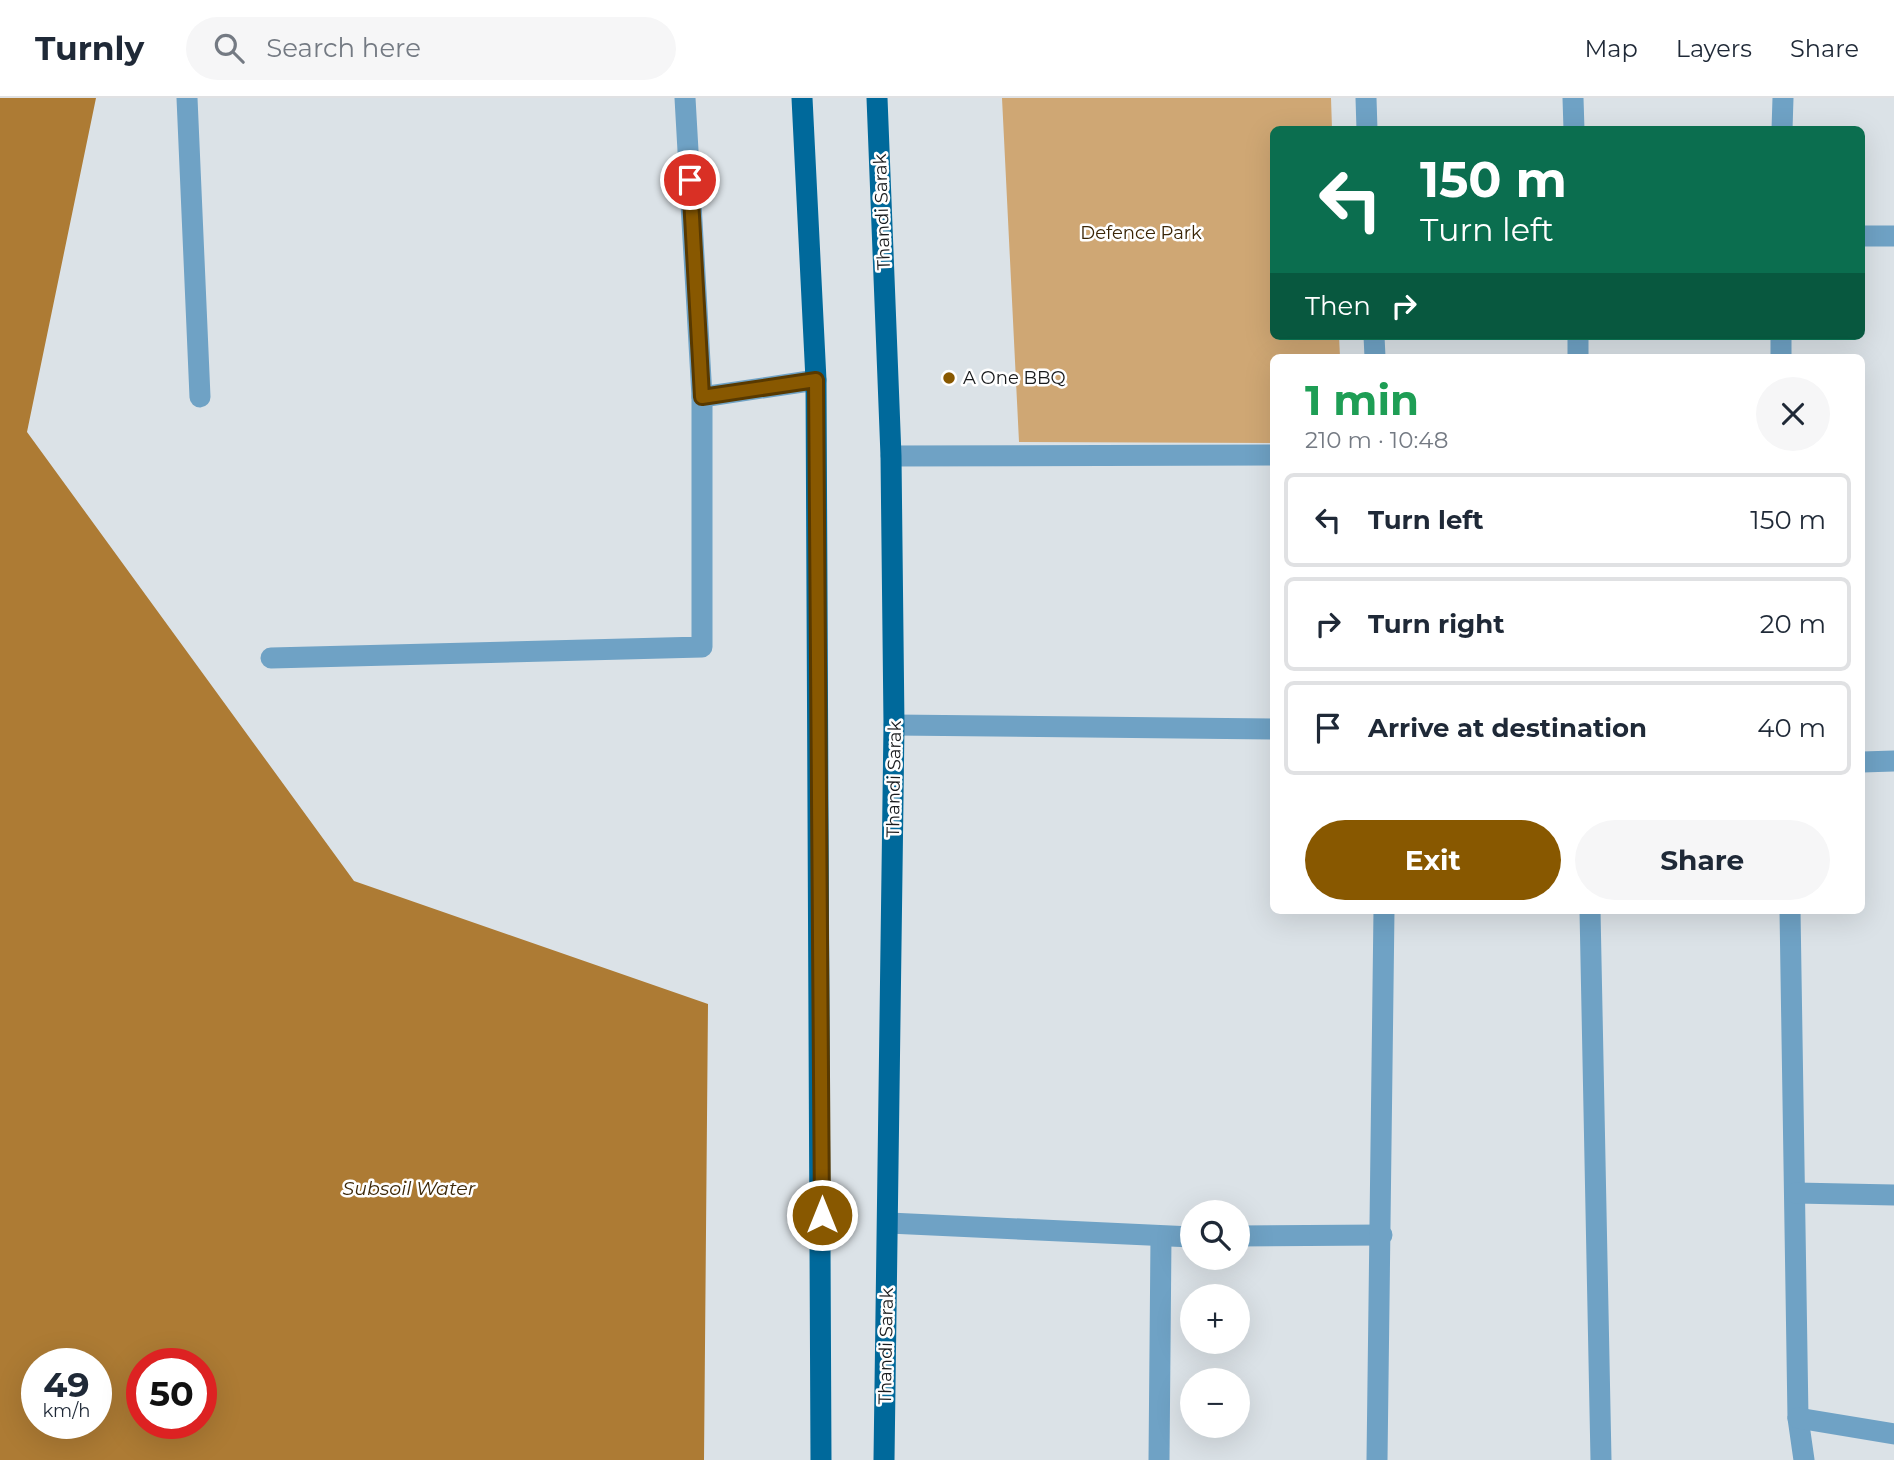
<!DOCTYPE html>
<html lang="en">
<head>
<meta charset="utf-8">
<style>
  :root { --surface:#fff; --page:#f6f6f7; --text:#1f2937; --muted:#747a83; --line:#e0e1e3; --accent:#885800 }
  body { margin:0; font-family:Montserrat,sans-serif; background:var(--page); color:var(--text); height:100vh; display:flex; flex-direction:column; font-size:26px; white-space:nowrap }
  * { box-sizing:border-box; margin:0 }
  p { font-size:23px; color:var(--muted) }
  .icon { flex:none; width:38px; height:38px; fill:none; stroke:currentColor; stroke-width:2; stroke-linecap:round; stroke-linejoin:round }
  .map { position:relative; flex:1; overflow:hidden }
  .side { position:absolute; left:1270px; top:256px; width:595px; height:560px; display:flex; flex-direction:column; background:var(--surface); border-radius:10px; box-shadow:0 7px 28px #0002 }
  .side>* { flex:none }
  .hud { position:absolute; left:1270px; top:28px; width:595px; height:214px; border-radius:10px; box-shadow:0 7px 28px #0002; background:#0b6e4f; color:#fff; overflow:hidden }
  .tools { position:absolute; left:1180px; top:1102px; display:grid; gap:14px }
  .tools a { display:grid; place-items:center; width:70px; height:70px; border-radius:50%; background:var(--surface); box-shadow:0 7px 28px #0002; font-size:35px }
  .speed { position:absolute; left:21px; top:1250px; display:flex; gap:14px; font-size:35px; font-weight:700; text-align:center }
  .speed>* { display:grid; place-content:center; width:91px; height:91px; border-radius:50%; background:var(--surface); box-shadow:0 7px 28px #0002; line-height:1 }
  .speed small { font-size:18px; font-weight:400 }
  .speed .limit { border:10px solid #d22; background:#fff; color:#111 }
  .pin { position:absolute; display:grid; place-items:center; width:60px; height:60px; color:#fff; margin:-30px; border:4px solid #fff; border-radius:50%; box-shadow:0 2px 7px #0007 }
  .me { position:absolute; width:77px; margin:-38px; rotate:0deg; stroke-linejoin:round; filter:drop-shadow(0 0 5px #0008) }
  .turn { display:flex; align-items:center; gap:24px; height:147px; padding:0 35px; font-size:32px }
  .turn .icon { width:91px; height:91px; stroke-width:2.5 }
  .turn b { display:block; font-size:49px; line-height:60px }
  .then { display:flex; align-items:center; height:66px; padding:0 35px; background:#0003; gap:14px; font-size:26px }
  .round { display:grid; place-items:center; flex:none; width:74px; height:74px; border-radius:37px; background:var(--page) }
  .head { display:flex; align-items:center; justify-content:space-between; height:119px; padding:0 35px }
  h1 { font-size:42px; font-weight:700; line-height:52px; color:#1e9e55 }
  .button { display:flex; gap:14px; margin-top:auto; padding:14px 35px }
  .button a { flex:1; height:80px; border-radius:42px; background:var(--accent); color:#fff; font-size:28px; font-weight:700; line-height:80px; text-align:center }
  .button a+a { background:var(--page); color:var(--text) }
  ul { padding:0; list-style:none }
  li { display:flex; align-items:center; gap:21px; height:94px; margin:0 14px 10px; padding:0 21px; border:4px solid var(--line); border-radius:10px }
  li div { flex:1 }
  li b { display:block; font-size:26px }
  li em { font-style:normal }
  header { display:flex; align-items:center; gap:42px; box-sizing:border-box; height:98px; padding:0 35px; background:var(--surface); border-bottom:2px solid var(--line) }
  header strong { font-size:33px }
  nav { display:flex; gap:38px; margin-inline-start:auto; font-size:24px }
  .search { width:490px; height:63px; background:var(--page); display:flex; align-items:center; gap:18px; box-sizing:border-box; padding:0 24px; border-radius:38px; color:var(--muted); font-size:26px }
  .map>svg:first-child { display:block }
  .green { fill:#cfa774 }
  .water { fill:#ad7b34; fill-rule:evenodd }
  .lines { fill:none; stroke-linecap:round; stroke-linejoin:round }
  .minor { stroke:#6fa2c5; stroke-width:21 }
  .major { stroke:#00699b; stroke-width:21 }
  .route-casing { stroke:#583900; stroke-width:18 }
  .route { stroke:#885800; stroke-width:12 }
  .poi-dot { fill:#885800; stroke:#fff; stroke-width:2.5 }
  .labels { text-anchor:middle; stroke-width:5; stroke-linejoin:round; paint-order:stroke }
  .street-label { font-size:18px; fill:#191b1d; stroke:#fff }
  .park-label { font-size:18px; fill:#3a2506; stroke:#fff }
  .poi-label { font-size:18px; fill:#191b1d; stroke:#fff; text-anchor:start }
  .water-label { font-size:19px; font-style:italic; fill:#3e2909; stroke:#fff }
</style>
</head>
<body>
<header>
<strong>Turnly</strong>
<div class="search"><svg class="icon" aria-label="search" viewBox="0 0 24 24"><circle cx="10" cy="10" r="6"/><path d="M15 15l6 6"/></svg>Search here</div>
<nav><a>Map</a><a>Layers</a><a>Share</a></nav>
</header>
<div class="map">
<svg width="1894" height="1362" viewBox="0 0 1894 1362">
  <rect width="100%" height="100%" fill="#dbe2e7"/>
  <!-- green -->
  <polygon class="green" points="1002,0 1331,0 1332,31 1274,32 1274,238 1339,238 1340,259 1274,259 1274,345 1019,344"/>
  <!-- water -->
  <path class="water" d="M0 0H96L27 334 354 783 708 906 704 1362H0ZM37 1265H96V1325H37ZM142 1265H201V1325H142Z"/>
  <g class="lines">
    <!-- minor -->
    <g class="minor">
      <polyline points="187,0 200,299"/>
      <polyline points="1366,0 1367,32"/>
      <polyline points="1573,0 1574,32"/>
      <polyline points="1782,32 1783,0"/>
      <polyline points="1862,138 1894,138"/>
      <polyline points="1374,238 1375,259"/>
      <polyline points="1578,238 1578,259"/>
      <polyline points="1781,259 1781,238"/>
      <polyline points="702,299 816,282"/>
      <polyline points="891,358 1274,357"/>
      <polyline points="271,560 702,549 702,299 685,0"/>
      <polyline points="894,627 1274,631"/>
      <polyline points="1862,664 1894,663"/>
      <polyline points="1590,812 1601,1362"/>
      <polyline points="1790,812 1798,1320 1804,1362"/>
      <polyline points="1796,1095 1894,1097"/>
      <polyline points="889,1125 1192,1139"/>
      <polyline points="1237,1138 1382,1137"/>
      <polyline points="1798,1320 1894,1336"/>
      <polyline points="1159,1362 1161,1139"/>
      <polyline points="1377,1362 1384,812"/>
    </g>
    <!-- major -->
    <g class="major">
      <polyline points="802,0 816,282 821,1362"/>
      <polyline points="877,0 891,358 894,627 884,1362"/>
    </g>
  </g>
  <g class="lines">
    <defs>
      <polyline id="route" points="690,82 702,299 816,282 822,1117"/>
    </defs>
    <!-- route casing -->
    <use href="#route" class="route-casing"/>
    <!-- route -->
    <use href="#route" class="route"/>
  </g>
  <!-- markers -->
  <circle class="poi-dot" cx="949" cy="280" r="7"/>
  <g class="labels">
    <!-- street labels -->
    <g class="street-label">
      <text transform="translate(882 114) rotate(-92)" y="6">Thandi Sarak</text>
      <text transform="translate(894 681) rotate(-89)" y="6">Thandi Sarak</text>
      <text transform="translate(886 1248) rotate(-89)" y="6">Thandi Sarak</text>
    </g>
    <!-- park labels -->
    <g class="park-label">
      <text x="1141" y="141">Defence Park</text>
    </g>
    <!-- poi labels -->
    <g class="poi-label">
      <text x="963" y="286">A One BBQ</text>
    </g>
    <!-- water labels -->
    <g class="water-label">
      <text x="409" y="1097">Subsoil Water</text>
    </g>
  </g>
</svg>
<div class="tools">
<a><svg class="icon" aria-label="search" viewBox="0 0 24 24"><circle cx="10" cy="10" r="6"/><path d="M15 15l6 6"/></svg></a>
<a>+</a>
<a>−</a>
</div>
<div class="speed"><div>49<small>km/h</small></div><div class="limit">50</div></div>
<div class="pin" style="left:690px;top:82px;background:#d93025"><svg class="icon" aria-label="arrive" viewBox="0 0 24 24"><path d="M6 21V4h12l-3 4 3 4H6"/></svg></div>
<svg class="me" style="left:822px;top:1117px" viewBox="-20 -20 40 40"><circle r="17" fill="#885800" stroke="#fff" stroke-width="3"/><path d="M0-11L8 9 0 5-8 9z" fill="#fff"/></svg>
<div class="hud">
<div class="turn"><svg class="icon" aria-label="left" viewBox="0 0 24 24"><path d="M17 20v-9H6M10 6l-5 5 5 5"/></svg><div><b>150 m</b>Turn left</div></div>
<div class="then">Then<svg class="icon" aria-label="right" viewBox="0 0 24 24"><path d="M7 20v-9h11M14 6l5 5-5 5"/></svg></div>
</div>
<section class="side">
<div class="head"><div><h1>1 min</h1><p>210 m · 10:48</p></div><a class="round"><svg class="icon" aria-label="close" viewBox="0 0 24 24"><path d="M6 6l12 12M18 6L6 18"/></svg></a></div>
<ul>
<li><svg class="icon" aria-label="left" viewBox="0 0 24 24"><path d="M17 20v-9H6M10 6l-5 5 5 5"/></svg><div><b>Turn left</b></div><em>150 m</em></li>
<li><svg class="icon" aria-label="right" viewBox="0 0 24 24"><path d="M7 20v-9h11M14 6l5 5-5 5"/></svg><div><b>Turn right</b></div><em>20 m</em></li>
<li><svg class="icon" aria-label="arrive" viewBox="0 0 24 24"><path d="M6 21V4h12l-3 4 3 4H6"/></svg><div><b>Arrive at destination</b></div><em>40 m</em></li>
</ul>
<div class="button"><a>Exit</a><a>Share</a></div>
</section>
</div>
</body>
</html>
